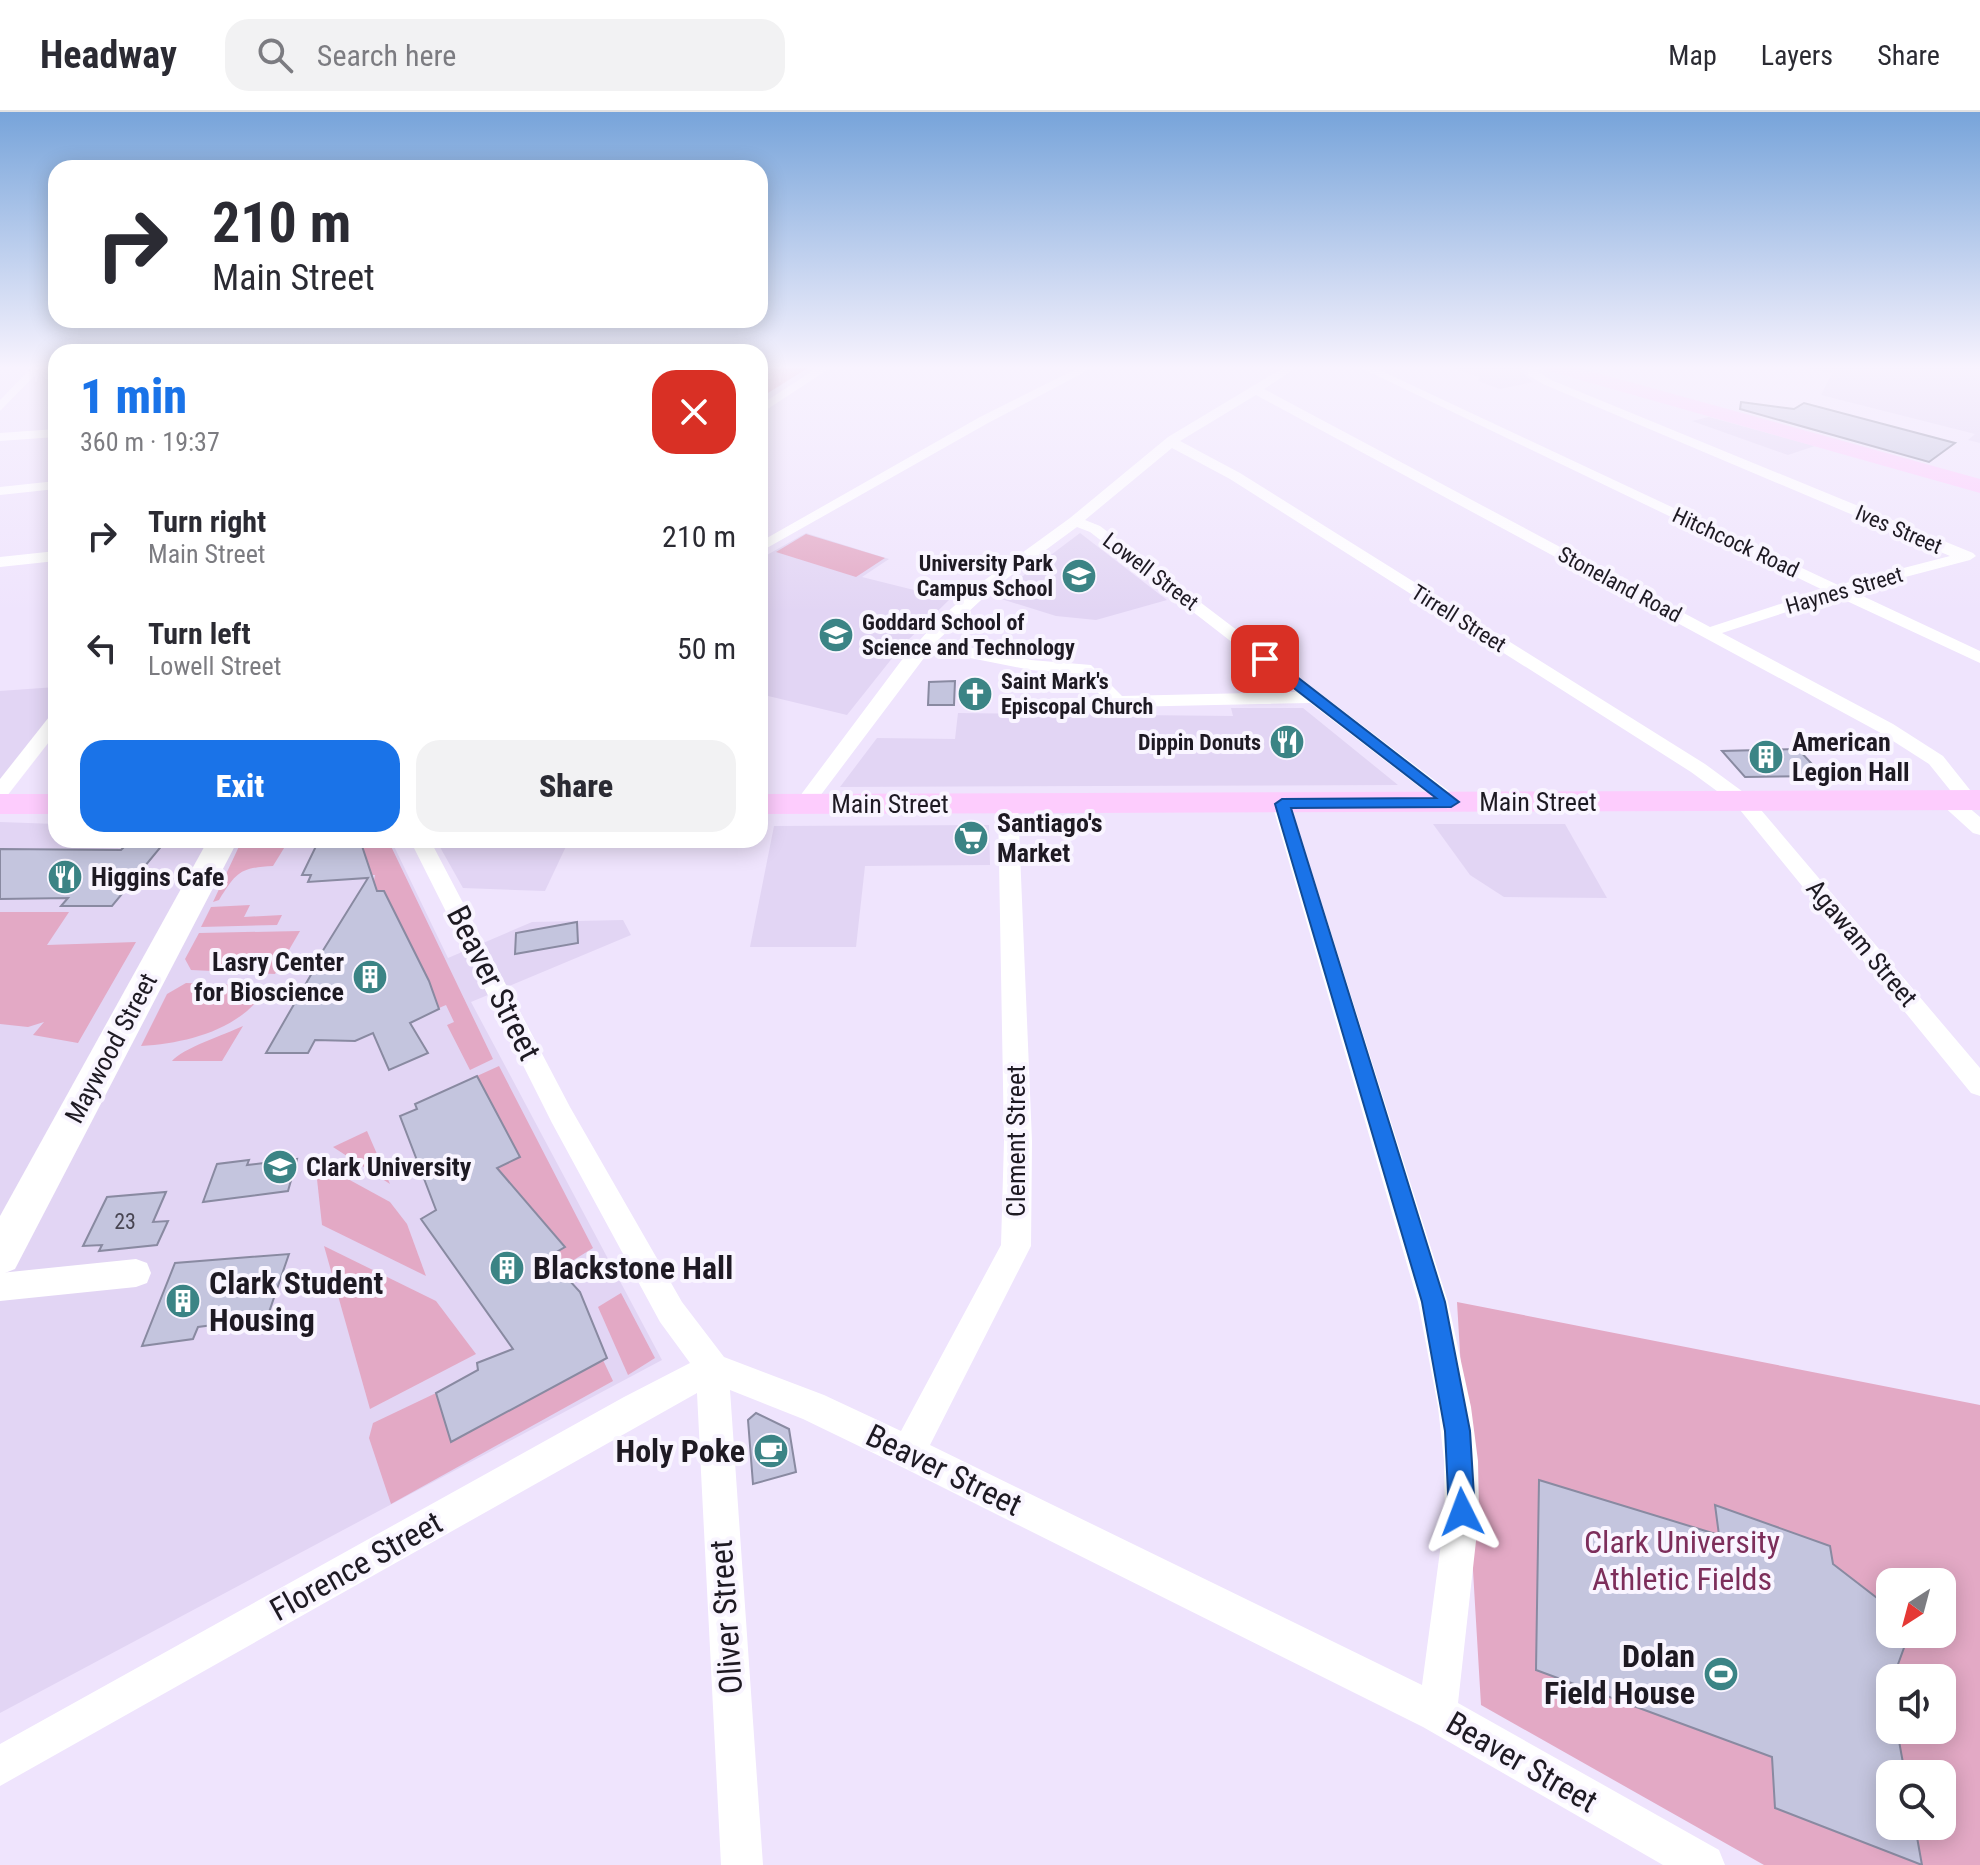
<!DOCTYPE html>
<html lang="en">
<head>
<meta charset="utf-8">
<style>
  :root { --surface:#fff; --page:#f2f2f3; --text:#2b2b33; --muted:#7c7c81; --line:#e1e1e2; --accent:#1a73e8 }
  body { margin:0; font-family:"Roboto Condensed",sans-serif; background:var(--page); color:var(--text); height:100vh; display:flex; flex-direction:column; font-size:30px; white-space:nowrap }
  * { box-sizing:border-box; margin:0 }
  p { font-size:26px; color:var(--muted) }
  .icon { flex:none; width:44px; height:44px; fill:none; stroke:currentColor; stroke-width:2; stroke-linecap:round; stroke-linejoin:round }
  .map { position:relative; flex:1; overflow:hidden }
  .sheet { position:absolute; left:48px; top:232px; width:720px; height:504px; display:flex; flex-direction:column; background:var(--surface); border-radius:24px; box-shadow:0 4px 20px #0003 }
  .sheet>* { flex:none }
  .top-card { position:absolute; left:48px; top:48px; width:720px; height:168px; border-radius:24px; box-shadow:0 4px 20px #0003; background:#fff; color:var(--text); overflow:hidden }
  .needle { width:52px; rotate:216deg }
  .controls { position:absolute; left:1876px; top:1456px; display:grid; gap:16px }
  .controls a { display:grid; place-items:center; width:80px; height:80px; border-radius:16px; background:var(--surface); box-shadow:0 4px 20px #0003; font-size:40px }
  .pin { position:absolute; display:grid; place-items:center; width:68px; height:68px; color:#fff; margin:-34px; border-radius:16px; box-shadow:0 4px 12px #0006 }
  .me { position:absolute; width:88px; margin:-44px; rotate:357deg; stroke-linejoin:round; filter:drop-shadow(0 0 6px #0008) }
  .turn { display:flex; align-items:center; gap:28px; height:168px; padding:0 32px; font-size:36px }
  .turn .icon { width:104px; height:104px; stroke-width:2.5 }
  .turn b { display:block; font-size:56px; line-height:68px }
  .round { display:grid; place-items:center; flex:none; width:84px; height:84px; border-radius:24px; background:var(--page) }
  .overview { display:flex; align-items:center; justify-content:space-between; height:136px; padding:0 32px }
  h1 { font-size:48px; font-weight:800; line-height:60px; color:var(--accent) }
  .action { display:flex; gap:16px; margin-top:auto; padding:16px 32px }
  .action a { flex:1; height:92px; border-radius:24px; background:var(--accent); color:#fff; font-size:32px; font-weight:800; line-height:92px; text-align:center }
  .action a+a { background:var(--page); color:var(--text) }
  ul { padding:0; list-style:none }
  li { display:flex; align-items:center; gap:24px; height:112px; padding:0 32px }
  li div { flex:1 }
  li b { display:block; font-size:30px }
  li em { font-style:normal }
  header { display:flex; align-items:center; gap:48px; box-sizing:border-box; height:112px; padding:0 40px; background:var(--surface); border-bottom:2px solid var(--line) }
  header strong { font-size:38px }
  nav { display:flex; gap:44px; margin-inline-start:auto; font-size:28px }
  .search { width:560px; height:72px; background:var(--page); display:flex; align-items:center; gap:20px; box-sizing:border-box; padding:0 28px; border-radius:24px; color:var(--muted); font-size:30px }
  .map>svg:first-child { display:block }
  .built { fill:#e2d5f4 }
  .green { fill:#e3a9c5; fill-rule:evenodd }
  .building { fill:#c4c5de; stroke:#898aa1; stroke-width:2 }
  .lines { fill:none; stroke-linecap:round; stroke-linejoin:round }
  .street { fill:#fff; fill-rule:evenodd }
  .secondary { fill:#fff; fill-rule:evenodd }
  .primary { fill:#fdccfd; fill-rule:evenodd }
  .route { fill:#1a73e8; stroke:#114b97; stroke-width:2 }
  .labels { text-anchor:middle; stroke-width:8; stroke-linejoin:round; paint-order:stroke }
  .far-street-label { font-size:22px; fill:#1e1a23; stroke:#f9f5ff }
  .far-poi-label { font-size:22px; font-weight:bold; fill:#1e1a23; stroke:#f9f5ff; text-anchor:end }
  .number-label { font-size:22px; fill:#484552 }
  .poi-label { font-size:26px; font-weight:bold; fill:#1e1a23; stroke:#f9f5ff; text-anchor:start }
  .street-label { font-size:26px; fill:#1e1a23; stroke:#f9f5ff }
  .near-street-label { font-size:32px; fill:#1e1a23; stroke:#f9f5ff }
  .near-poi-label { font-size:32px; font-weight:bold; fill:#1e1a23; stroke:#f9f5ff; text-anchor:start }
  .near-park-label { font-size:32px; fill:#7d2e5b; stroke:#f9f5ff }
</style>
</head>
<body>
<header>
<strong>Headway</strong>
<div class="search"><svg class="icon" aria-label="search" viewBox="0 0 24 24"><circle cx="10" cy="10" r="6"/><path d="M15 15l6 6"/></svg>Search here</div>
<nav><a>Map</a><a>Layers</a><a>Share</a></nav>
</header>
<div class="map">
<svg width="1980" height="1753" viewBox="0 0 1980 1753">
  <rect width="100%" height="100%" fill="#efe4fd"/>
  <!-- built -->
  <g class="built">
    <polygon points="1523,254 1520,259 1533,270 1500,277 1478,269 1479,265 1449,255"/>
    <polygon points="1794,254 1980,254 1980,331 1968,328 1975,322 1821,283 1832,261"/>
    <polygon points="1709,305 1815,334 1788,343 1692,309"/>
    <polygon points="806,421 889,447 862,465 950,487 901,535 847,603 760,582 760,447"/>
    <polygon points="1080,421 1167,488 1096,508 1056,504 995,485"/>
    <polygon points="56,575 56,604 0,676 0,579"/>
    <polygon points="1231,596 1303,596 1398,673 840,675 877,626 955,627 958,601 1233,604"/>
    <polygon points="0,710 56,712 56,728 391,728 448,846 532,810 623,808 631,823 471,890 662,1248 0,1601"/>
    <polygon points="1433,712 1565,712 1607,786 1504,785 1470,763"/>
    <polygon points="989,713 990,753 865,754 856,835 750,835 774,714"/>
    <polygon points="436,728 569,728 545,779 463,776"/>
  </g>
  <!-- green -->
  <g class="green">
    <polygon points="760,254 811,254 760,286"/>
    <polygon points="806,422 885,446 856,465 776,440"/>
    <path d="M242 728H289L273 754C239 756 237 760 219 788L213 790Z"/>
    <polygon points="360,728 388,728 493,947 470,958 447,913 454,910 446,893 439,896 386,785 372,779 375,763 371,763"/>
    <polygon points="250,793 244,805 282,803 277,813 201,815 211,795"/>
    <polygon points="0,800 69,800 47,833 136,830 78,931 33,923 44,910 28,915 0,912"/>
    <polygon points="300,819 275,862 191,858 185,847 199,821"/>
    <path d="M186 871 268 874C243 917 189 931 141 934L167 882Z"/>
    <path d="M243 914 222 949H172C181 937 226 922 243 914Z"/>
    <polygon points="499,954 593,1136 564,1154 554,1142 565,1134 497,1056 519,1045 477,964"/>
    <polygon points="367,1019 390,1072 333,1035"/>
    <polygon points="315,1049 390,1090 407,1112 426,1164 322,1113"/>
    <polygon points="324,1134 436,1189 476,1242 370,1297"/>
    <polygon points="621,1181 655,1246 628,1263 598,1195"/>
    <path d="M1457 1190 1980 1293V1753H1764L1481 1593ZM1890 1470H1942V1522H1890ZM1890 1566H1942V1618H1890ZM1890 1662H1942V1714H1890Z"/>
    <polygon points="603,1248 613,1269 391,1392 369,1326 373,1311 436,1281 451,1329"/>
  </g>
  <!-- building -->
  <g class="building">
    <polygon points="1741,290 1794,297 1804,291 1955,331 1929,350 1740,297"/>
    <polygon points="955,569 954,593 928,593 929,570"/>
    <polygon points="1798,637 1823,664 1745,665 1722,639"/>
    <polygon points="319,728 360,728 377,779 384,779 429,869 439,897 410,911 428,941 389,958 373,921 355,929 315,928 308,941 266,941 312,861 309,861 368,766 308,770 311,763 302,763"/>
    <polygon points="129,730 164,731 112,794 61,794 68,786 0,787 0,737 121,738"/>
    <polygon points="577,810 578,831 515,842 516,821"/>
    <polygon points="477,964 520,1045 497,1056 565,1135 548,1145 580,1180 607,1246 451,1330 436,1281 478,1258 477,1251 513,1237 421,1107 436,1098 400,1004 417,997 415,992"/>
    <polygon points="297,1047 288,1079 203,1090 217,1052 249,1048 247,1053"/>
    <polygon points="166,1080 153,1110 168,1109 157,1133 99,1139 102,1133 83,1134 107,1085"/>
    <polygon points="289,1142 267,1206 198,1215 193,1227 142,1234 175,1151"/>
    <polygon points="756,1301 789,1317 796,1360 753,1372 748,1308"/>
    <polygon points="1539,1368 1719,1423 1715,1393 1830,1434 1833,1452 1890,1496 1890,1522 1909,1522 1893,1566 1890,1566 1890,1618 1897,1618 1905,1662 1890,1662 1890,1714 1915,1714 1922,1753 1775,1696 1772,1645 1536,1558"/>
  </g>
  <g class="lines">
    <!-- street -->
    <g class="street">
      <polygon points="33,254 44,254 0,299 0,288"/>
      <polygon points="820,254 833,254 760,302 760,293"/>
      <polygon points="1082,254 1096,254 988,311 760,440 760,430 980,305"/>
      <path d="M1286 254H1299L1264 277 1710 515 1823 478 1357 254H1371L1838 473 1950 444 1543 272 1528 263V254H1540L1538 260 1551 268 1973 441 1976 444 1970 448 1852 479 1980 539V551L1836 484 1722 521 1893 612 1943 644 1978 688 1975 692 1967 694 1980 705V723L1973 721 1941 692 1938 688 1941 684 1954 683 1929 652 1879 620 1256 283 1180 329 1240 361 1705 652 1750 685 1980 956V984L1971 981 1736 693 1691 660 1230 367 1172 336 1085 408 1100 414 1458 686 1461 690 1458 694H1444L1310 591 1034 597 1028 596 1025 592 1028 588 1102 585 1080 562 1031 558 930 538 811 696H797L794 692 797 688 901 549 938 508 982 470 1070 406 1168 325ZM1077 415 1090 420 1296 580 1122 584 1091 553 1031 548 937 529 994 476Z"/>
      <polygon points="56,317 56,325 0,329 0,321"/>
      <polygon points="56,369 56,377 0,383 0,375"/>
      <polygon points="56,439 56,449 0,455 0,445"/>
      <polygon points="56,603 56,621 7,684 0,686 0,667 49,605"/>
      <polygon points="1008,686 1018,692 1032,1029 1031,1134 930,1333 1422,1573 1445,1402 1444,1349 1438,1295 1418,1190 1272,692 1282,686 1289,688 1448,1190 1471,1295 1478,1349 1479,1402 1458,1591 1719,1738 1725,1753 1663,1753 1423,1615 896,1352 803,1307 730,1278 763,1753 721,1753 697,1281 0,1674 0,1632 624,1285 690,1251 660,1210 552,1011 410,728 430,728 570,995 682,1190 724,1245 824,1283 901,1319 1001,1133 1004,1029 998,692"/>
      <polygon points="136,1147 147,1151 151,1161 147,1171 136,1175 0,1189 0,1161"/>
    </g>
    <!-- secondary -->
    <polygon class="secondary" points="208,728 238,728 15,1157 0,1163 0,1104"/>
    <!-- primary -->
    <g class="primary">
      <polygon points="1542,254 1572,254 1980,367 1980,381 1545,258"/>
      <polygon points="1980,678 1980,698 760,702 760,682"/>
      <rect x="0" y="682" width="56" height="20"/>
    </g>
  </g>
  <!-- sky -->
  <linearGradient id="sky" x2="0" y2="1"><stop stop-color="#77a4da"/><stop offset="0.51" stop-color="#f8f3fe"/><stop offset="1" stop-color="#f8f3fe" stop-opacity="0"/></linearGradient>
  <rect width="1980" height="500" fill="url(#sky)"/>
  <!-- route -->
  <polygon class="route" points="1260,544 1270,544 1459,690 1451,695 1291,696 1445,1190 1470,1319 1475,1400 1471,1410 1462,1413 1453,1410 1449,1400 1445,1319 1422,1190 1275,692 1282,687 1436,686 1260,550"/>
  <!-- icons -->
  <defs>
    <symbol id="school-disc" viewBox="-11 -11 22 22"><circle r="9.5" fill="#3b8485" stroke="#f9f5ff"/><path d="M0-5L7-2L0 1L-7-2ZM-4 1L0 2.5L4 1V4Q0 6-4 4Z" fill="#fff"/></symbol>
    <symbol id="church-disc" viewBox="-11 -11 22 22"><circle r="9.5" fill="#3b8485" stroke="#f9f5ff"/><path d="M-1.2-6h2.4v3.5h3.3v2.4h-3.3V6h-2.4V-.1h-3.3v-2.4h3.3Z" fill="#fff"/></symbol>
    <symbol id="restaurant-disc" viewBox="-11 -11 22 22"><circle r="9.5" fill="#3b8485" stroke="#f9f5ff"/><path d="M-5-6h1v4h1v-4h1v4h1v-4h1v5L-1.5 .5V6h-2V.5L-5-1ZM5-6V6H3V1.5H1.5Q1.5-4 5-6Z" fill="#fff"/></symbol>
    <symbol id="building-disc" viewBox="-11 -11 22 22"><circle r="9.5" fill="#3b8485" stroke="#f9f5ff"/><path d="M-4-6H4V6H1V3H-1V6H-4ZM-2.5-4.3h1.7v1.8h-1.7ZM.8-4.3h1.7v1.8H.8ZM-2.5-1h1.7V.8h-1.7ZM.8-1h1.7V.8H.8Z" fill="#fff"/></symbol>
    <symbol id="supermarket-disc" viewBox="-11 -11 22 22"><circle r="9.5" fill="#3b8485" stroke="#f9f5ff"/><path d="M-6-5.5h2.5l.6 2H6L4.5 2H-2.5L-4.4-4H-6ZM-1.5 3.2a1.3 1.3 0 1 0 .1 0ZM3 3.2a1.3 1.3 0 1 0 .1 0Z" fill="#fff"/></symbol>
    <symbol id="university-disc" viewBox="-11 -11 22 22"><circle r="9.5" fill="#3b8485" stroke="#f9f5ff"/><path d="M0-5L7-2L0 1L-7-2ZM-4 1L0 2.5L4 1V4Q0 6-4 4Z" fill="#fff"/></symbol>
    <symbol id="cafe-disc" viewBox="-11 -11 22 22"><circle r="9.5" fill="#3b8485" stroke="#f9f5ff"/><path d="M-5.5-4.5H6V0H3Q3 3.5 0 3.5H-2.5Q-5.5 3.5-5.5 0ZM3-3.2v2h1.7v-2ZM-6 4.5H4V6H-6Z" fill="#fff"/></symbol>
    <symbol id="stadium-disc" viewBox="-11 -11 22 22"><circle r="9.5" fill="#3b8485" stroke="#f9f5ff"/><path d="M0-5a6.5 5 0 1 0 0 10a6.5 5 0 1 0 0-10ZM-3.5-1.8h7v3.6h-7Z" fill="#fff"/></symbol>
  </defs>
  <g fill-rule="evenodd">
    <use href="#school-disc" x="1059" y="444" width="40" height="40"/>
    <use href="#school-disc" x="816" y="503" width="40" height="40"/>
    <use href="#church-disc" x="955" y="562" width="40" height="40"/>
    <use href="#restaurant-disc" x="1267" y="610" width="40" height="40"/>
    <use href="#building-disc" x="1746" y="625" width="40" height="40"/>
    <use href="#supermarket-disc" x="951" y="706" width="40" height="40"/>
    <use href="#restaurant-disc" x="45" y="745" width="40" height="40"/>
    <use href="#building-disc" x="350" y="845" width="40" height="40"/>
    <use href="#university-disc" x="260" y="1035" width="40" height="40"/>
    <use href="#building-disc" x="487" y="1136" width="40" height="40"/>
    <use href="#building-disc" x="163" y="1169" width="40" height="40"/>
    <use href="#cafe-disc" x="751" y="1319" width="40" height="40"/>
    <use href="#stadium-disc" x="1701" y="1542" width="40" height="40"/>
  </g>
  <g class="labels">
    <!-- far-street labels -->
    <g class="far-street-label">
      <text transform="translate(1899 417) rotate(23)" y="8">Ives Street</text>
      <text transform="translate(1736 430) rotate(25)" y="8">Hitchcock Road</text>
      <text transform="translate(1151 459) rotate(37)" y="8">Lowell Street</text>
      <text transform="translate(1620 472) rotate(28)" y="8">Stoneland Road</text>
      <text transform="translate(1844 478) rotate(-16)" y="8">Haynes Street</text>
      <text transform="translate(1459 506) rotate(32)" y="8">Tirrell Street</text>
    </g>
    <!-- far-poi labels -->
    <g class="far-poi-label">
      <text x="1053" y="459">University Park<tspan x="1053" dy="25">Campus School</tspan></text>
      <text x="862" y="518" text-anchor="start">Goddard School of<tspan x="862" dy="25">Science and Technology</tspan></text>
      <text x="1001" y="577" text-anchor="start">Saint Mark's<tspan x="1001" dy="25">Episcopal Church</tspan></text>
      <text x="1261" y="638">Dippin Donuts</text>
    </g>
    <!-- number labels -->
    <g class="number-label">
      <text x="125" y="1117">23</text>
    </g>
    <!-- poi labels -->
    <g class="poi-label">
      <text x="1792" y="639">American<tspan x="1792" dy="30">Legion Hall</tspan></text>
      <text x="997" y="720">Santiago's<tspan x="997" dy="30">Market</tspan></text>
      <text x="91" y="774">Higgins Cafe</text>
      <text x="344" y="859" text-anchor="end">Lasry Center<tspan x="344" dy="30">for Bioscience</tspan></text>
      <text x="306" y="1064">Clark University</text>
    </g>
    <!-- street labels -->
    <g class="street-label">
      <text x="1538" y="699">Main Street</text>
      <text x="890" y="701">Main Street</text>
      <text transform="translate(1862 831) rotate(50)" y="9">Agawam Street</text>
      <text transform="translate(111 936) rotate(-62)" y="9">Maywood Street</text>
      <text transform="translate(1016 1029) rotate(-90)" y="9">Clement Street</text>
    </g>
    <!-- near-street labels -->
    <g class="near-street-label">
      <text transform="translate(494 871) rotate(63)" y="11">Beaver Street</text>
      <text transform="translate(944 1358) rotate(26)" y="11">Beaver Street</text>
      <text transform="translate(356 1454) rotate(-29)" y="11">Florence Street</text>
      <text transform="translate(726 1505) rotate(-94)" y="11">Oliver Street</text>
      <text transform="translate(1522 1650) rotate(30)" y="11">Beaver Street</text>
    </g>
    <!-- near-poi labels -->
    <g class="near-poi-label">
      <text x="533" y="1167">Blackstone Hall</text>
      <text x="209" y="1182">Clark Student<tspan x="209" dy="37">Housing</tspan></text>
      <text x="745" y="1350" text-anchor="end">Holy Poke</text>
      <text x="1695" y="1555" text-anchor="end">Dolan<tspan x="1695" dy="37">Field House</tspan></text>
    </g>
    <!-- near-park labels -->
    <g class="near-park-label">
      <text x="1682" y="1441">Clark University<tspan x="1682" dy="37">Athletic Fields</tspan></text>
    </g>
  </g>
</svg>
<div class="controls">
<a><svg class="needle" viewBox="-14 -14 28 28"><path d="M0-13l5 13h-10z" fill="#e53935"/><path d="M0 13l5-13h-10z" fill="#7c7c81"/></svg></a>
<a><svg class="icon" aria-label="sound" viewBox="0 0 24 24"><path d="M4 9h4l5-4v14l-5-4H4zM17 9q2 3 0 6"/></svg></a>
<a><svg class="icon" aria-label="search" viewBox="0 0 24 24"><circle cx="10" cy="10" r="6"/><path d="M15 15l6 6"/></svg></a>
</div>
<div class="pin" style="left:1265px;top:547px;background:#d93025"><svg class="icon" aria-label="arrive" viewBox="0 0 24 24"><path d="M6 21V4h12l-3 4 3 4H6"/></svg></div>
<svg class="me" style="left:1462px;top:1400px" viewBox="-20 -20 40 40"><path d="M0-17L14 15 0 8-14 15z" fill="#1a73e8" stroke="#fff" stroke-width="4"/></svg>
<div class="top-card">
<div class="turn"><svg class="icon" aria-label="right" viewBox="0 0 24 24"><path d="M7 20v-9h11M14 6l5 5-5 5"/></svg><div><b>210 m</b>Main Street</div></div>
</div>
<section class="sheet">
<div class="overview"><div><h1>1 min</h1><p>360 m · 19:37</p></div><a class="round" style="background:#d93025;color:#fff"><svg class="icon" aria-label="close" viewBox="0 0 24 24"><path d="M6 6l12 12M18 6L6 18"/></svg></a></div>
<ul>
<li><svg class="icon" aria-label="right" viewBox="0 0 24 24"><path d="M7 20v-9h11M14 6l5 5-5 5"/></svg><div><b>Turn right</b><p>Main Street</p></div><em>210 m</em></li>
<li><svg class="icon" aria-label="left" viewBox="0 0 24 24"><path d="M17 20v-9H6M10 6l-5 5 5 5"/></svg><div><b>Turn left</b><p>Lowell Street</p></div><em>50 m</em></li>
</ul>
<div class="action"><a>Exit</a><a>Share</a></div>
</section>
</div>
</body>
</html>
